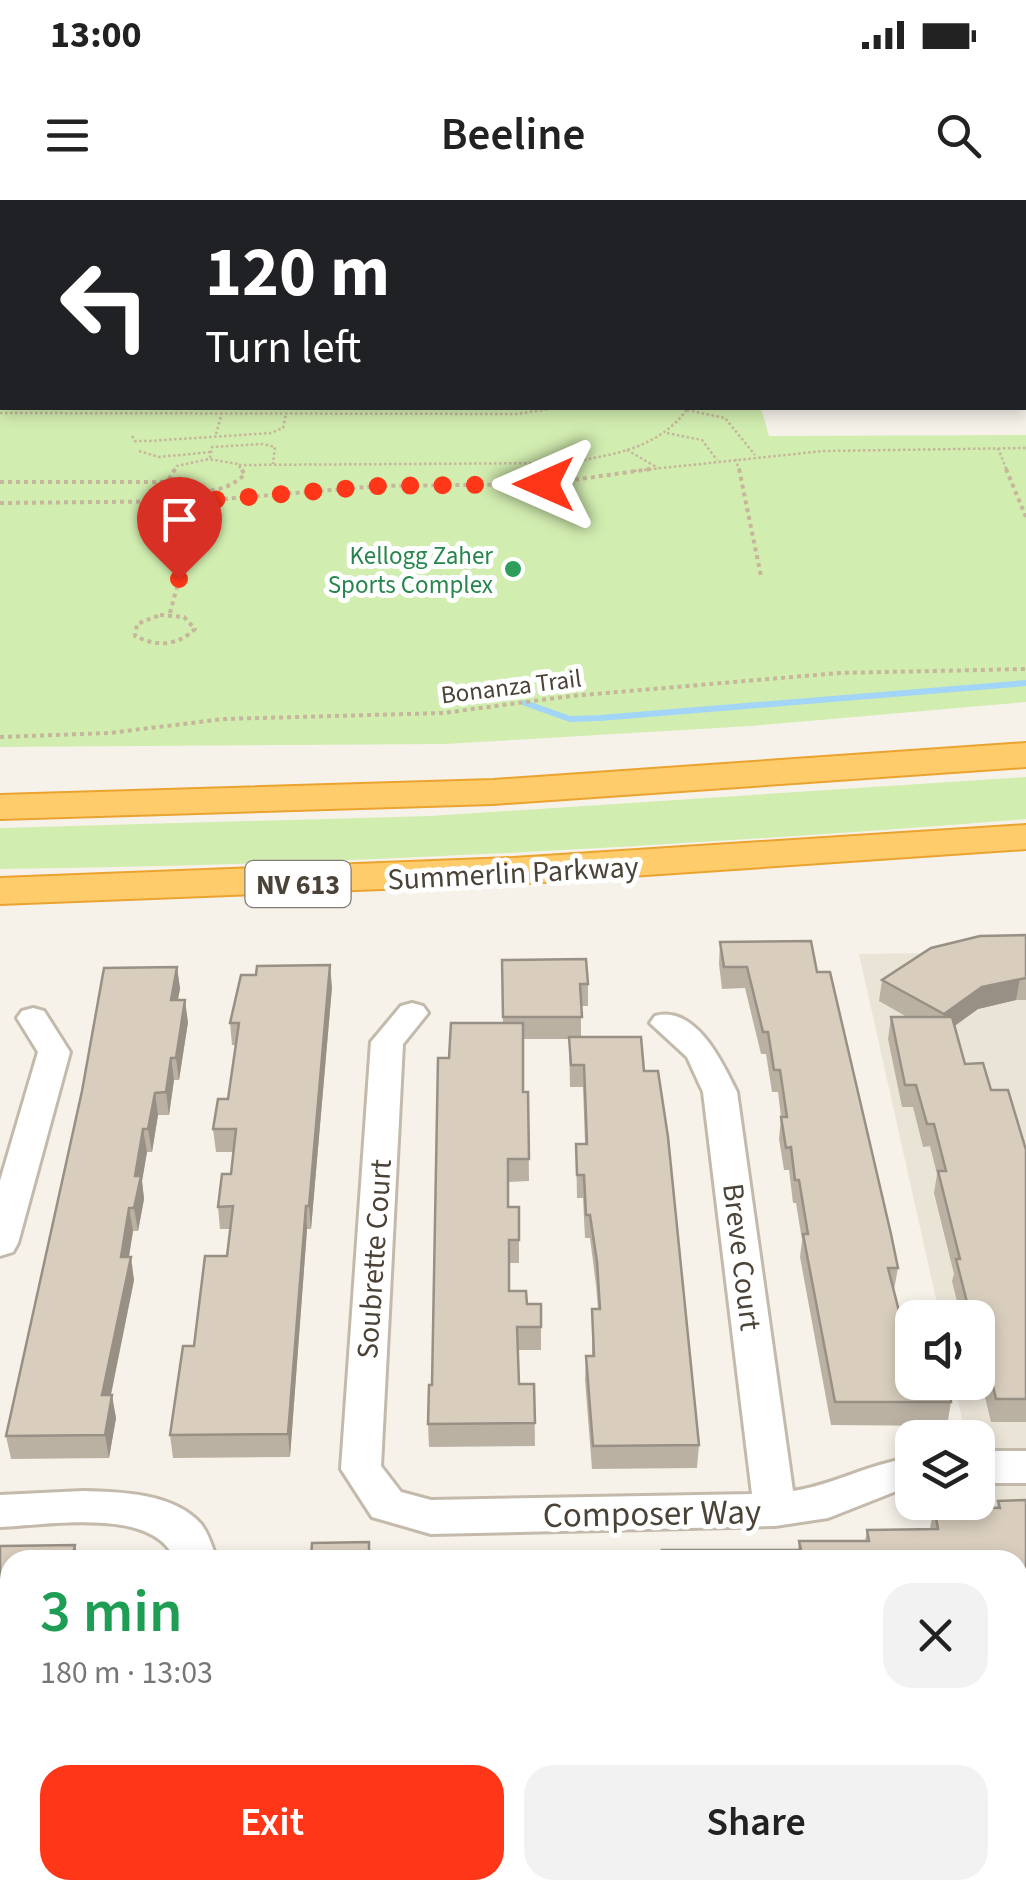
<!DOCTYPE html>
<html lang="en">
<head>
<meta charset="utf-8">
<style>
  :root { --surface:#fff; --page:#f2f2f2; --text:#222; --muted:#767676; --accent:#ff3718 }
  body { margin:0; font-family:"Source Sans 3",sans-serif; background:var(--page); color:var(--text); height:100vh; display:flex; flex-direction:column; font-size:38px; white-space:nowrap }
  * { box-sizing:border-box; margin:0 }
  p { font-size:32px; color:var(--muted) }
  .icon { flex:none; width:55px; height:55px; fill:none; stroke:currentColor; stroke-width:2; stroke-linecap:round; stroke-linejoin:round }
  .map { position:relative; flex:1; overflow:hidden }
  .details { position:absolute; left:0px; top:1350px; width:1028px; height:350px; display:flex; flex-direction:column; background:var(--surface); border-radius:30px 30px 0 0; box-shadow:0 5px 15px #0003 }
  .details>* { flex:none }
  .banner { position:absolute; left:0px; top:0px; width:1028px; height:210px; box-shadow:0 5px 15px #0003; background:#202124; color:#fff; overflow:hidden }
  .fabs { position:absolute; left:895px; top:1100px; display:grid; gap:20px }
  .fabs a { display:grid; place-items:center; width:100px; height:100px; border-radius:20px; background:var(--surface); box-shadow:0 5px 15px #0003; font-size:50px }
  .pin { position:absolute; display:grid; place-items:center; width:85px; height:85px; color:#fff; margin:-102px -42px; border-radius:50% 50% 50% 0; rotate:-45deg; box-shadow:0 0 10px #0007 }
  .pin .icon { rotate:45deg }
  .me { position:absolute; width:110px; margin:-55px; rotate:270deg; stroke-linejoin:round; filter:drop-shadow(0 0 8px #0008) }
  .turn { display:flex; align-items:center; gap:35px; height:210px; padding:0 40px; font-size:45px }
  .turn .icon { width:130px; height:130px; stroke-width:2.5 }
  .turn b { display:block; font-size:70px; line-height:85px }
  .round { display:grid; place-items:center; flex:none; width:105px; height:105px; border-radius:30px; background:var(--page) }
  .overview { display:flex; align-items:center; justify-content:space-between; height:170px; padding:0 40px }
  h1 { font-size:60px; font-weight:600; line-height:75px; color:#1e9e55 }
  .primary-button { display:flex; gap:20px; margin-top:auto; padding:20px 40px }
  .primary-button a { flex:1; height:115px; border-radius:30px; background:var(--accent); color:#fff; font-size:40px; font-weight:600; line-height:115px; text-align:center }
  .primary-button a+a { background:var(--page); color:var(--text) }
  .status { display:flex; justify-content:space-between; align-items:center; height:70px; padding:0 50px; background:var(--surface); direction:ltr }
  .status svg { height:28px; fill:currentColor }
  header { display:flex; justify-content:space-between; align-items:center; height:130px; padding:0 40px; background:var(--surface); font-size:45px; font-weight:600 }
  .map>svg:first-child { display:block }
  .residential { fill:#eae4d7 }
  .green { fill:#d2edb0 }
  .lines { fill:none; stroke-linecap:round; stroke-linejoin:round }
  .stream { stroke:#a2d5f7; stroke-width:6 }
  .minor-casing { stroke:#c3baab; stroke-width:6 }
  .major-casing { stroke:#eec160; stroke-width:5 }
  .highway-casing { stroke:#eba32f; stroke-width:4 }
  .path-far1 { stroke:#c6b69b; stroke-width:2.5; stroke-dasharray:2.5 2.5; stroke-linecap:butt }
  .path { stroke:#c6b69b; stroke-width:4; stroke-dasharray:4 4; stroke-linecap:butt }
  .minor { fill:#fff; fill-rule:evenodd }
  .major { fill:#ffe19a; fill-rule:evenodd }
  .highway { fill:#ffcc6c; fill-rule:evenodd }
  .wall { fill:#bbb1a3 }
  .shaded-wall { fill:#989085 }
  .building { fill:#d9cebe; stroke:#989085; stroke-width:2.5 }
  .route { stroke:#ff3718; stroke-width:18; stroke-dasharray:0 32.4 }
  .leisure-dot { fill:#2e9e5b; stroke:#fff; stroke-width:4 }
  .labels { text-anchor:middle; stroke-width:10; stroke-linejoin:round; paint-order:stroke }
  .far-leisure-label { font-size:25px; fill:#27864d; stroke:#fff; text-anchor:end }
  .far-street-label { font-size:25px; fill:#4b4337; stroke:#fff }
  .shield { fill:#fff; stroke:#817b73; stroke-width:2.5 }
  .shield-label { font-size:28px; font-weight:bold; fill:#4b4337 }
  .street-label { font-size:30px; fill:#4b4337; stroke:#fff }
  .near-street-label { font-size:35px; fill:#4b4337; stroke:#fff }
</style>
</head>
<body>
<div class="status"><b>13:00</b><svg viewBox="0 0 49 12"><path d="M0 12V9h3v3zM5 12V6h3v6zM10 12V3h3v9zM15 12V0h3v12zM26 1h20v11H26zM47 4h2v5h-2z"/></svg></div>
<header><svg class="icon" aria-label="menu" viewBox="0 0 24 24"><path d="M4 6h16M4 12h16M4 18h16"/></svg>Beeline<svg class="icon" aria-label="search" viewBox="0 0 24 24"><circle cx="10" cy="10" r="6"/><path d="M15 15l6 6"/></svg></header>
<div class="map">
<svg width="1026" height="1700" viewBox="0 0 1026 1700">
  <rect width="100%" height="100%" fill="#f6f2ea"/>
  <!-- residential -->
  <polygon class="residential" points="1026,752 1026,1700 0,1700 0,1492 10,1492 10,1690 1018,1690 1018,1360 993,1360 978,1288 978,1238 966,1237 954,1183 978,1182 978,1118 940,1117 859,754"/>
  <!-- green -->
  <g class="green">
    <polygon points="0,151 2,208 761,208 769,236 1026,235 1026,502 751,526 445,544 0,547"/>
    <path d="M1026 577V619C684 646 343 665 0 669V628L430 616Z"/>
  </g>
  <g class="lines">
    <!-- stream -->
    <polyline class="stream" points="525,503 570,519 600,518 1026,483"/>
    <defs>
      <g id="minor">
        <polygon points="690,0 707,0 708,2 692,2"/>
        <polygon points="943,0 959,0 960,2 944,2"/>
        <rect x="1025" y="86" width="1" height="10"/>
        <polygon points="2,125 2,141 0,142 0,126"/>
        <path d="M412 803 423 806 428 813 403 844 381 1266 401 1292 431 1300 752 1294 703 892 687 857 650 823 655 816C696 805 722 862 737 892L793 1291C834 1285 870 1263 912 1258V1290L894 1292 828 1318 775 1326 431 1334 372 1317 341 1269 371 842 401 806Z"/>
        <polygon points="33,808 44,811 70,852 18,1043 13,1052 0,1056 0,981 38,852 17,818 22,811"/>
        <rect x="978" y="1251" width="48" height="32"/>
        <path d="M83 1291C121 1292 174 1293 201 1324 209 1334 213 1349 217 1360H175C155 1306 47 1325 0 1327V1295Z"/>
        <polygon points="1018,1664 1026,1664 1026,1700 1000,1700 995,1690 1018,1690"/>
        <polygon points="139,1690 187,1690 186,1700 138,1700"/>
        <polygon points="721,1690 804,1690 800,1700 717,1700"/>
      </g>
      <g id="major">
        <rect x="1025" y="128" width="1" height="14"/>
        <rect x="0" y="133" width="2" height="14"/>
      </g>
      <g id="highway">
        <polygon points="1026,543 1026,567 493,604 0,619 0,595 493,580"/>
        <polygon points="1026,625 1026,649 513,684 0,704 0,678 513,658"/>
      </g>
    </defs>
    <!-- minor casing -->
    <use href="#minor" class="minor-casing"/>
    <!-- major casing -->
    <use href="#major" class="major-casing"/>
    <!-- highway casing -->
    <use href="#highway" class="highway-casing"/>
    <!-- path-far1 -->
    <g class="path-far1">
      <polyline points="687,210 725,218 755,255"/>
      <polyline points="0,213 516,214 557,208"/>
      <polyline points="667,233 702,240 717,260"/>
      <polyline points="216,234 222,213"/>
      <polyline points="132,236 135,241 149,241 271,233 283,228 286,214"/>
      <polyline points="998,248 1007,271"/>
      <polyline points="627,250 658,268"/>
      <polyline points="139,251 159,257 210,252"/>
      <polyline points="210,258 212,247 263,244 275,247 273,264"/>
      <polyline points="735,259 740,271"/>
      <path d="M239 265 565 263C612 255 659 249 688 208"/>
      <polyline points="174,271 177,266 209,259 237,264 243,271"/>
      <polyline points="634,271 823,251 1026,248"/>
    </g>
    <!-- path -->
    <g class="path">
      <path d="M175 269 169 279C192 296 224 295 245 274L241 269"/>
      <polyline points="739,269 761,376"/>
      <polyline points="1006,269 1026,317"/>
      <polyline points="0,282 170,282"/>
      <polyline points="0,303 200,301 378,286 544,284 651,269"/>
      <polyline points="170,413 203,291"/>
      <path d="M160 415 184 417 195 429C177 446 157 447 135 436L137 424Z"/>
      <polyline points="0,537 109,533 224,519 443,513 571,496 839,473 1026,469"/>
    </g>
    <!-- minor -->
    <use href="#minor" class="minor"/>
    <!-- major -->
    <use href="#major" class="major"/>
    <!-- highway -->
    <use href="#highway" class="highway"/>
  </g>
  <!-- wall -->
  <g class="wall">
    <rect x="0" y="33" width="2" height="88"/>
    <polygon points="1026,735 1026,800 1016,800 978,809 955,826 965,864 991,890 1026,950 1026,1222 991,1222 985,1197 980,1197 976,1182 978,1182 978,1118 961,1118 952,1081 954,1074 934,993 937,974 930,946 923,947 913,907 902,907 888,839 891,817 907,817 879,801 882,780"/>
    <polygon points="720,742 817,772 898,1068 894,1090 912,1182 951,1202 947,1226 831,1225 800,1057 802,1040 796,1003 793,1003 789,970 784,970 779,939 781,917 778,892 772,892 766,854 761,854 745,788 722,789 719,764"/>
    <polygon points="502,760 588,784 588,806 581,806 581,837 644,871 699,1245 697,1268 592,1269 585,1180 586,1156 592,1156 592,1109 598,1109 596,1085 590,1038 585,1038 583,998 577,998 576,944 585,944 583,887 570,887 569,839 523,839 523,892 528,892 529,981 508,982 508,1007 519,1007 519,1063 509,1063 509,1091 527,1104 541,1127 541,1150 518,1150 519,1184 534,1184 535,1246 429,1247 428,1224 432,1185 449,858 503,823"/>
    <polygon points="177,767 180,789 178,800 188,822 179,880 174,880 169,915 158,915 152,952 147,952 142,981 144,999 138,1031 133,1031 129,1057 134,1080 111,1195 116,1218 109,1258 11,1259 6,1236"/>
    <polygon points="332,787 311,1029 307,1029 290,1257 173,1258 170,1235 194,1146 227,1056 230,1029 220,1029 218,1007 231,974 233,952 216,952 213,929 228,899 236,845 232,845 230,823"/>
    <polygon points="1026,1300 1026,1419 1018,1419 1018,1360 661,1360 662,1350 798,1350 799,1341 865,1341 867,1330 930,1329 934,1306 997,1308 998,1301"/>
    <polygon points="0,1346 10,1360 10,1454 0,1453"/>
    <rect x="1018" y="1484" width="8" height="130"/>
    <polygon points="0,1516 10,1516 10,1624 0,1625"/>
    <polygon points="246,1690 354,1690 353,1698 346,1698"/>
  </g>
  <!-- shaded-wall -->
  <g class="shaded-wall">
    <polygon points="140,0 181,0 172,2 140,2"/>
    <polygon points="330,765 332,787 311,1029 309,1006"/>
    <polygon points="177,767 180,789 173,822 171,800"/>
    <polygon points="1020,778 1016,800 978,809 940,836 944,814 982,787"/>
    <polygon points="185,800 188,822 179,880 176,858"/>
    <polygon points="171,858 174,880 169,915 166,892"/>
    <polygon points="155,893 158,915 152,952 148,929"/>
    <polygon points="143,929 147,952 142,981 144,999 138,1031 134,1008 135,976"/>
    <polygon points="306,1006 307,1029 290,1257 288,1234"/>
    <polygon points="129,1008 133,1031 125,1080 121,1057"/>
    <polygon points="131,1057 134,1080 106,1218 102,1195"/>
    <polygon points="112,1195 116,1218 109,1258 105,1235"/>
    <polygon points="75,1345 78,1360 72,1360"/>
  </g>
  <!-- building -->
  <g class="building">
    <polygon points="0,0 145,0 152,2 2,2 2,20 0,19"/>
    <polygon points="262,0 659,0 659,2 259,2"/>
    <polygon points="813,0 929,0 930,2 814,2"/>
    <polygon points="980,0 1026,0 1026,72 1025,2 982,2"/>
    <rect x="0" y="33" width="2" height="74"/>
    <polygon points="1026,735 1026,778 982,787 944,814 882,780 931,748 980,736"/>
    <polygon points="811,741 817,772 830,772 891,1034 898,1068 888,1068 900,1115 908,1115 912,1136 912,1182 947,1182 951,1202 835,1202 803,1034 808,1034 799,980 795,980 791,947 786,948 781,917 787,917 780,870 774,870 768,832 763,832 747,767 724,767 720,742"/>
    <polygon points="586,759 588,784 580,784 582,817 503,817 502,760"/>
    <polygon points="330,765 309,1006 306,1006 288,1234 170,1235 183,1146 194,1146 205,1056 227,1056 233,1006 218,1007 222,974 231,974 236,929 213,929 218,899 228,899 239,823 230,823 241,775 256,775 257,766"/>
    <polygon points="177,767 171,800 185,800 176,858 171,858 166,892 155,893 148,929 143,929 135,976 141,976 134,1008 129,1008 121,1057 131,1057 102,1195 112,1195 105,1235 6,1236 82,891 104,768"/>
    <polygon points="891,817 952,817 965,864 983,863 991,890 1008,890 1026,950 1026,1199 996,1199 990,1173 984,1173 978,1145 978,1118 971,1118 956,1059 960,1059 938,971 946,971 934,924 927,924 916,885 905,885"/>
    <polygon points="451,823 523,823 523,892 528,892 529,959 508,959 508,1007 519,1007 519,1040 509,1040 509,1091 526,1091 527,1104 541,1104 541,1127 517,1127 519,1184 534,1184 535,1223 428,1224 429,1185 432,1185 438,858 449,858"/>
    <polygon points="569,837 641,837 644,871 658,871 668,937 699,1245 593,1246 586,1156 594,1156 592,1109 600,1109 597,1062 590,1015 586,1015 584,975 577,975 576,944 587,944 584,865 571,865"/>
    <polygon points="1026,1300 1026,1396 1018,1396 1018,1360 662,1360 662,1350 801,1350 799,1341 869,1341 867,1330 938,1329 934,1306 1000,1308 998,1301"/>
    <polygon points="369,1342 369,1353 579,1354 579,1360 311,1360 312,1343"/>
    <polygon points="75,1345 72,1360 10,1360 10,1431 0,1430 0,1346"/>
    <rect x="1018" y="1484" width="8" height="108"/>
    <rect x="0" y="1516" width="10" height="86"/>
    <polygon points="246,1690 343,1690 343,1700 245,1700"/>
    <polygon points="462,1690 593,1691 593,1700 462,1700"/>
  </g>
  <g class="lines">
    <!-- route -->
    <polyline class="route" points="179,379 200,301 378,286 544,284"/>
  </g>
  <!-- markers -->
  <circle class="leisure-dot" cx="513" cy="369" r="10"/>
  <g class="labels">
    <!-- far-leisure labels -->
    <g class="far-leisure-label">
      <text x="493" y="364">Kellogg Zaher<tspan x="493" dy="29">Sports Complex</tspan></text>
    </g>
    <!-- far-street labels -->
    <g class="far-street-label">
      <text transform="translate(511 486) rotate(-7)" y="9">Bonanza Trail</text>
    </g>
    <!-- shield labels -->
    <rect class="shield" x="245.5" y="661" width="105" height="46" rx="8"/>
    <g class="shield-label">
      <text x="298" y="694">NV 613</text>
    </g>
    <!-- street labels -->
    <g class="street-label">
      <text transform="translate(513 673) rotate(-3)" y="10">Summerlin Parkway</text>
      <text transform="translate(742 1057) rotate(83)" y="10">Breve Court</text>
      <text transform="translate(374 1059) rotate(-86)" y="10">Soubrette Court</text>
    </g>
    <!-- near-street labels -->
    <g class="near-street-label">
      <text transform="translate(652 1313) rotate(-1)" y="12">Composer Way</text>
    </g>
  </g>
</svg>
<div class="fabs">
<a><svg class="icon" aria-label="sound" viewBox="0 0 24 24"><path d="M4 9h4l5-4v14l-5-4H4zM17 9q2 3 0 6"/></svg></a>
<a><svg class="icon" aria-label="layers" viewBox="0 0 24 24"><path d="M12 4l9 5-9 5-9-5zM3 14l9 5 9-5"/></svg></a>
</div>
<div class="pin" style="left:179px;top:379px;background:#d93025"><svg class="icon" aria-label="arrive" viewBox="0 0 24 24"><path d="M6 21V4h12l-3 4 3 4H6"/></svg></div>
<svg class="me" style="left:544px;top:284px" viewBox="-20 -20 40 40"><path d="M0-17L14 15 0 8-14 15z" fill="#ff3718" stroke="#fff" stroke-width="4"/></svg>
<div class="banner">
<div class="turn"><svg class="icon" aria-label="left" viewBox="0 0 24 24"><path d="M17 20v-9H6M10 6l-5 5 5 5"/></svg><div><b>120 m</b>Turn left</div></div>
</div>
<section class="details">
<div class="overview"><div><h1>3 min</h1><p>180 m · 13:03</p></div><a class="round"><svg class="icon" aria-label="close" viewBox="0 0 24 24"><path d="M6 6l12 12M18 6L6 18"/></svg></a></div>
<div class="primary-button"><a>Exit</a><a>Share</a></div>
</section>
</div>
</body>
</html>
